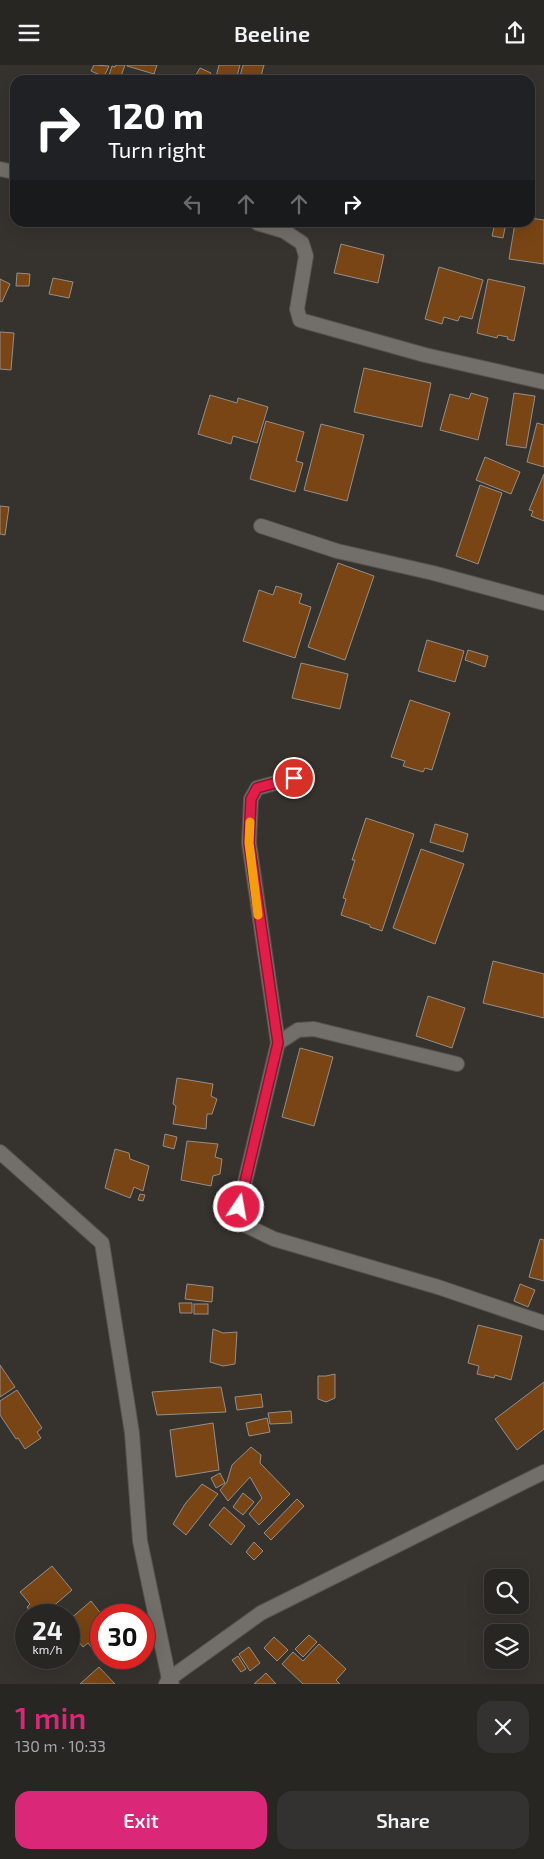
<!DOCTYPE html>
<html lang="en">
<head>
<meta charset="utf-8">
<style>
  :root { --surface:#282623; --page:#343230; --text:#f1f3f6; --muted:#a5a5a6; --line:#444341; --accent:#db2777 }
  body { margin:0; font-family:"Exo 2",sans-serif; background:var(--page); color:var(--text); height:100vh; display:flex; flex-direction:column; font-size:19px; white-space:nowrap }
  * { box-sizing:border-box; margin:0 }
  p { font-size:16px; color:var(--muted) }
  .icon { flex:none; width:28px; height:28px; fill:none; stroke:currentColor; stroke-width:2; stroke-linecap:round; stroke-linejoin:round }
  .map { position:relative; height:1619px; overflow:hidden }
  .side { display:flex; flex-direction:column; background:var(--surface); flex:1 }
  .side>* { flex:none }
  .banner { position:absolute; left:10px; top:10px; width:525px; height:152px; border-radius:15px; box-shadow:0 5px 20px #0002,0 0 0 1px var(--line); background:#202124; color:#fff; overflow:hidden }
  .buttons { position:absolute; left:484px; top:1504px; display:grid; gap:10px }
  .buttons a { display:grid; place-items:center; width:45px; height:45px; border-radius:10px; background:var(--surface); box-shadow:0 5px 20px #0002,0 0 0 1px var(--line); font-size:25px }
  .speed { position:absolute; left:15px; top:1539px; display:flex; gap:10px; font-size:25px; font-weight:700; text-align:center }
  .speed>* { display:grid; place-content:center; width:65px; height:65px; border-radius:50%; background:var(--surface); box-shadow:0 5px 20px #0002,0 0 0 1px var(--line); line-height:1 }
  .speed small { font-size:12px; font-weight:400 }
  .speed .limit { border:8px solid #d22; background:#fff; color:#111 }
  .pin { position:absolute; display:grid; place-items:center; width:42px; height:42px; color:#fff; margin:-21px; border:2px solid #fff; border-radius:50%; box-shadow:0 1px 5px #0007 }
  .me { position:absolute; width:55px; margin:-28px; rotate:12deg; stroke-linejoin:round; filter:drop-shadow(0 0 4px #0008) }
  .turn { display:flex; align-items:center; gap:18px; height:105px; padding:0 15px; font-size:22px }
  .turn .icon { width:65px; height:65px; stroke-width:2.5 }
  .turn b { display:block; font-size:35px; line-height:42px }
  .lanes { display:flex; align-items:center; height:48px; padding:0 15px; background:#0003; justify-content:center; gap:25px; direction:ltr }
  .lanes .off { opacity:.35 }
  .round { display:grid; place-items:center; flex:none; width:52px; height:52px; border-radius:15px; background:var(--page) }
  .headline { display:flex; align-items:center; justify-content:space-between; height:85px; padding:0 15px }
  h1 { font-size:30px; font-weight:600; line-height:38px; color:var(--accent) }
  .action { display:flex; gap:10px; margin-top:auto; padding:10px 15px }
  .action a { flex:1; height:58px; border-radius:15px; background:var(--accent); color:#fff; font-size:20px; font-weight:600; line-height:58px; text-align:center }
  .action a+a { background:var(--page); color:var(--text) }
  header { display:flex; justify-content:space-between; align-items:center; height:65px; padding:0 15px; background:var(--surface); font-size:22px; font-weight:600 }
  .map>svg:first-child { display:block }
  .building { fill:#794514; stroke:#948e8a }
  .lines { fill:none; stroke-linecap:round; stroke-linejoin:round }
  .minor-casing { stroke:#54524e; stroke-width:16 }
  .minor { stroke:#726f6a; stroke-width:14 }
  .route-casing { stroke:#92132f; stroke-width:12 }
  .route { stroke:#e11d48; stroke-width:9 }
  .slow { stroke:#f59e0b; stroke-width:9 }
</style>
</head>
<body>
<header><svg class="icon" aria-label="menu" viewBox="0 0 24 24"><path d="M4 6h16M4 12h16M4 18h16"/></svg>Beeline<svg class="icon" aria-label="share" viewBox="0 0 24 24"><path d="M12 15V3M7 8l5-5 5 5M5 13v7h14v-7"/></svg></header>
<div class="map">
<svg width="544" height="1619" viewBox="0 0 544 1619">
  <rect width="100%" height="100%" fill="#36332f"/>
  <!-- building -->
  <g class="building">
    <polygon points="94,0 109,1 104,12 91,6"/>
    <polygon points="116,0 125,0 120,14 109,10 112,1 115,2"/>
    <polygon points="127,0 157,0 154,9 127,1"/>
    <polygon points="219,0 240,0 236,15 226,15 216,12"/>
    <polygon points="243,0 264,0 260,15 239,15"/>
    <polygon points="200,3 211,8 208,15 194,13"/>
    <polygon points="530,153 544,155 544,199 509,194 515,158 530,158"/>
    <polygon points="495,158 506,158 503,173 492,171"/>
    <polygon points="341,179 384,190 378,218 334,208"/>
    <polygon points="439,202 483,215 472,254 460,251 458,256 444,252 442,259 425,254"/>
    <polygon points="17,208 30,209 29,221 16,221"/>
    <polygon points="53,213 73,217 69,233 49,229"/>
    <polygon points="0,214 10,219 2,237 0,236"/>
    <polygon points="488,214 525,222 514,276 507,274 508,272 498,270 497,273 477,268"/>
    <polygon points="0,267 14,268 11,305 0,304"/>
    <polygon points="364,303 431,318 422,362 354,347"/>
    <polygon points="471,328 488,333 478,375 440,365 450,329 469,334"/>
    <polygon points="514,328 535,331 526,383 506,380"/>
    <polygon points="210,330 237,338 238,333 268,342 257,378 233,371 231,379 198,369"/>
    <polygon points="266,356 304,367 296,396 303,398 295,427 250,414"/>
    <polygon points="537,358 544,360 544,402 527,397"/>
    <polygon points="321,359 364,370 347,436 304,425"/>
    <polygon points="485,392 520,407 511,429 476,415"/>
    <polygon points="544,409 544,456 531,451 533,446 529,445"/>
    <polygon points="480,420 502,428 478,499 456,491"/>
    <polygon points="0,441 9,442 5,470 0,469"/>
    <polygon points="338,498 374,511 345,595 308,582"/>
    <polygon points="276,521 302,529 299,538 311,542 295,593 243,576 259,525 273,530"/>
    <polygon points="427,575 464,586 455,617 418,606"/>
    <polygon points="468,585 488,591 485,602 465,595"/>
    <polygon points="301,598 348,609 340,644 292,633"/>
    <polygon points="410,635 450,648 432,705 425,703 423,707 403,701 405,696 391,692"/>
    <polygon points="366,753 414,769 382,866 370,862 370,860 341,850 346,834 343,833 355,795 352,795"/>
    <polygon points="435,759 468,769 463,787 430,777"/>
    <polygon points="421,784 464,799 435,879 393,863"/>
    <polygon points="493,896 544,909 544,953 483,938"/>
    <polygon points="428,931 465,943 452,983 416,971"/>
    <polygon points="300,983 333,992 314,1061 282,1052"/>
    <polygon points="177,1013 213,1019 211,1031 217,1034 212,1049 207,1049 206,1064 173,1059 176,1041 173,1039"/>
    <polygon points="165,1069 177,1072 174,1084 163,1081"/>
    <polygon points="187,1076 218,1079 215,1092 222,1094 220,1109 213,1111 211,1121 181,1115"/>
    <polygon points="115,1084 129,1088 130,1094 149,1101 143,1126 134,1122 130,1133 105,1123"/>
    <polygon points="140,1129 145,1130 143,1136 138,1135"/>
    <polygon points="540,1174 544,1175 544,1216 529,1212"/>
    <polygon points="187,1219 213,1222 212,1237 185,1234"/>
    <polygon points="520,1219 535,1225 528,1242 514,1236"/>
    <polygon points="179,1238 192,1238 192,1248 180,1248"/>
    <rect x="194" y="1239" width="14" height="10"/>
    <polygon points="478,1260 522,1271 511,1315 495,1310 494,1313 477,1309 479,1301 468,1298"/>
    <polygon points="213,1264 223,1268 237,1267 235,1299 223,1301 210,1297"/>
    <polygon points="0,1300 15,1322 0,1332"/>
    <polygon points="335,1309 335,1333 326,1337 318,1334 318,1311 326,1311"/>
    <polygon points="544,1317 544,1364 517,1385 495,1354"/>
    <polygon points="221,1322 226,1347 157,1350 152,1327"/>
    <polygon points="17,1325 42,1363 37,1367 41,1373 25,1384 18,1373 16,1374 0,1350 0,1336"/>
    <polygon points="261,1329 263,1342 237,1345 235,1332"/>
    <polygon points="291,1346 292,1358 270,1359 268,1348"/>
    <polygon points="267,1353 270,1367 249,1371 246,1358"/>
    <polygon points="213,1358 219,1405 176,1412 170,1365"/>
    <polygon points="251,1382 261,1390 260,1398 290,1429 259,1460 249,1449 262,1433 250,1412 228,1436 220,1425 227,1417 232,1400"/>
    <polygon points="220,1408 225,1418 216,1423 211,1413"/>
    <polygon points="202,1419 218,1429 186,1470 173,1459 185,1439"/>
    <polygon points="243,1428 254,1437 243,1450 233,1442"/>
    <polygon points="297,1434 304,1441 271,1475 264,1468"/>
    <polygon points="224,1442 245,1461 231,1480 209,1460"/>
    <polygon points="254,1477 263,1486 254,1495 246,1487"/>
    <polygon points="52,1501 72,1525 43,1550 33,1550 27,1542 30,1539 20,1527"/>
    <polygon points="91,1536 102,1550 101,1568 99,1570 101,1574 92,1583 88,1578 83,1582 69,1565 69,1555"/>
    <polygon points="309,1570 317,1577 303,1592 295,1584"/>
    <polygon points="274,1572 288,1585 277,1596 264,1583"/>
    <polygon points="319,1579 346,1604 336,1615 340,1619 303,1619 282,1599 293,1587 303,1596"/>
    <polygon points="249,1582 260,1598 250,1606 239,1589"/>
    <polygon points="238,1591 246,1604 241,1607 232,1595"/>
    <polygon points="99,1602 115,1619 80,1619"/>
    <polygon points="266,1608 276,1619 254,1619"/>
  </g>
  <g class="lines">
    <defs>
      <g id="minor">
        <polyline points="0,104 15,107"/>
        <polyline points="257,158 284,166 302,178 306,191 297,244 300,255 425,290 544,317"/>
        <polyline points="261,461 337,486 433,508 544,538"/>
        <polyline points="278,978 249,778 251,734 257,723 294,713"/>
        <polyline points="457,999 314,964 298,965 278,978 239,1142 247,1161 274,1174 438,1222 544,1258"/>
        <polyline points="0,1087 102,1178 132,1368 140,1476 169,1614 172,1619"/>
        <polyline points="166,1619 169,1614 261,1548 544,1407"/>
      </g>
    </defs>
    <!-- minor casing -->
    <use href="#minor" class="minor-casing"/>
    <!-- minor -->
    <use href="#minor" class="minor"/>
  </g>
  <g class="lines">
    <defs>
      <polyline id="route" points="239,1142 278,978 249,778 251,734 257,723 294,713"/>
    </defs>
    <!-- route casing -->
    <use href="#route" class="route-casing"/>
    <!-- route -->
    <use href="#route" class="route"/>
    <!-- slow -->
    <polyline class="slow" points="250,757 249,778 258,850"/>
  </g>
</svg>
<div class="buttons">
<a><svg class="icon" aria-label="search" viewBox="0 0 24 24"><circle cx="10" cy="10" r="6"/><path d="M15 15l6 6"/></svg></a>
<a><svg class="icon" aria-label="layers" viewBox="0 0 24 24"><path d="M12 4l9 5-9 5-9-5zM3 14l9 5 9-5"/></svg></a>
</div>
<div class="speed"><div>24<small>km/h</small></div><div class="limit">30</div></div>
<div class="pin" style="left:294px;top:713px;background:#d93025"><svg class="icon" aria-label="arrive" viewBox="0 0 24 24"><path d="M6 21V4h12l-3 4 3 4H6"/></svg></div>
<svg class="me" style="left:239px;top:1142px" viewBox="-20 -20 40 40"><circle r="17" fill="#e11d48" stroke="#fff" stroke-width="3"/><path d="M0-11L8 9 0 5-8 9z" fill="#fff"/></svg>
<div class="banner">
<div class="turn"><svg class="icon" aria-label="right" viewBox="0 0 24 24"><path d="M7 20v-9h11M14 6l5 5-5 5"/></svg><div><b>120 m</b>Turn right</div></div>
<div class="lanes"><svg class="icon off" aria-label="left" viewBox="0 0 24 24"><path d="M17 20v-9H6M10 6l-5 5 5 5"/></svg><svg class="icon off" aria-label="ahead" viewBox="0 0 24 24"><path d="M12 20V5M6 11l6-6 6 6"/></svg><svg class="icon off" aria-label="ahead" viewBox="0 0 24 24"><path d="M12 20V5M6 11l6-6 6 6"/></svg><svg class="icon" aria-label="right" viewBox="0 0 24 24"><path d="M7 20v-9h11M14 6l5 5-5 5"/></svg></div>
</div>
</div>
<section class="side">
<div class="headline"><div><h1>1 min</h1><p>130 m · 10:33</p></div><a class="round"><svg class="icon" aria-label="close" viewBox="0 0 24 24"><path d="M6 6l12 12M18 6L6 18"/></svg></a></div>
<div class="action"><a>Exit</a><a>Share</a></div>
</section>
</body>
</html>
